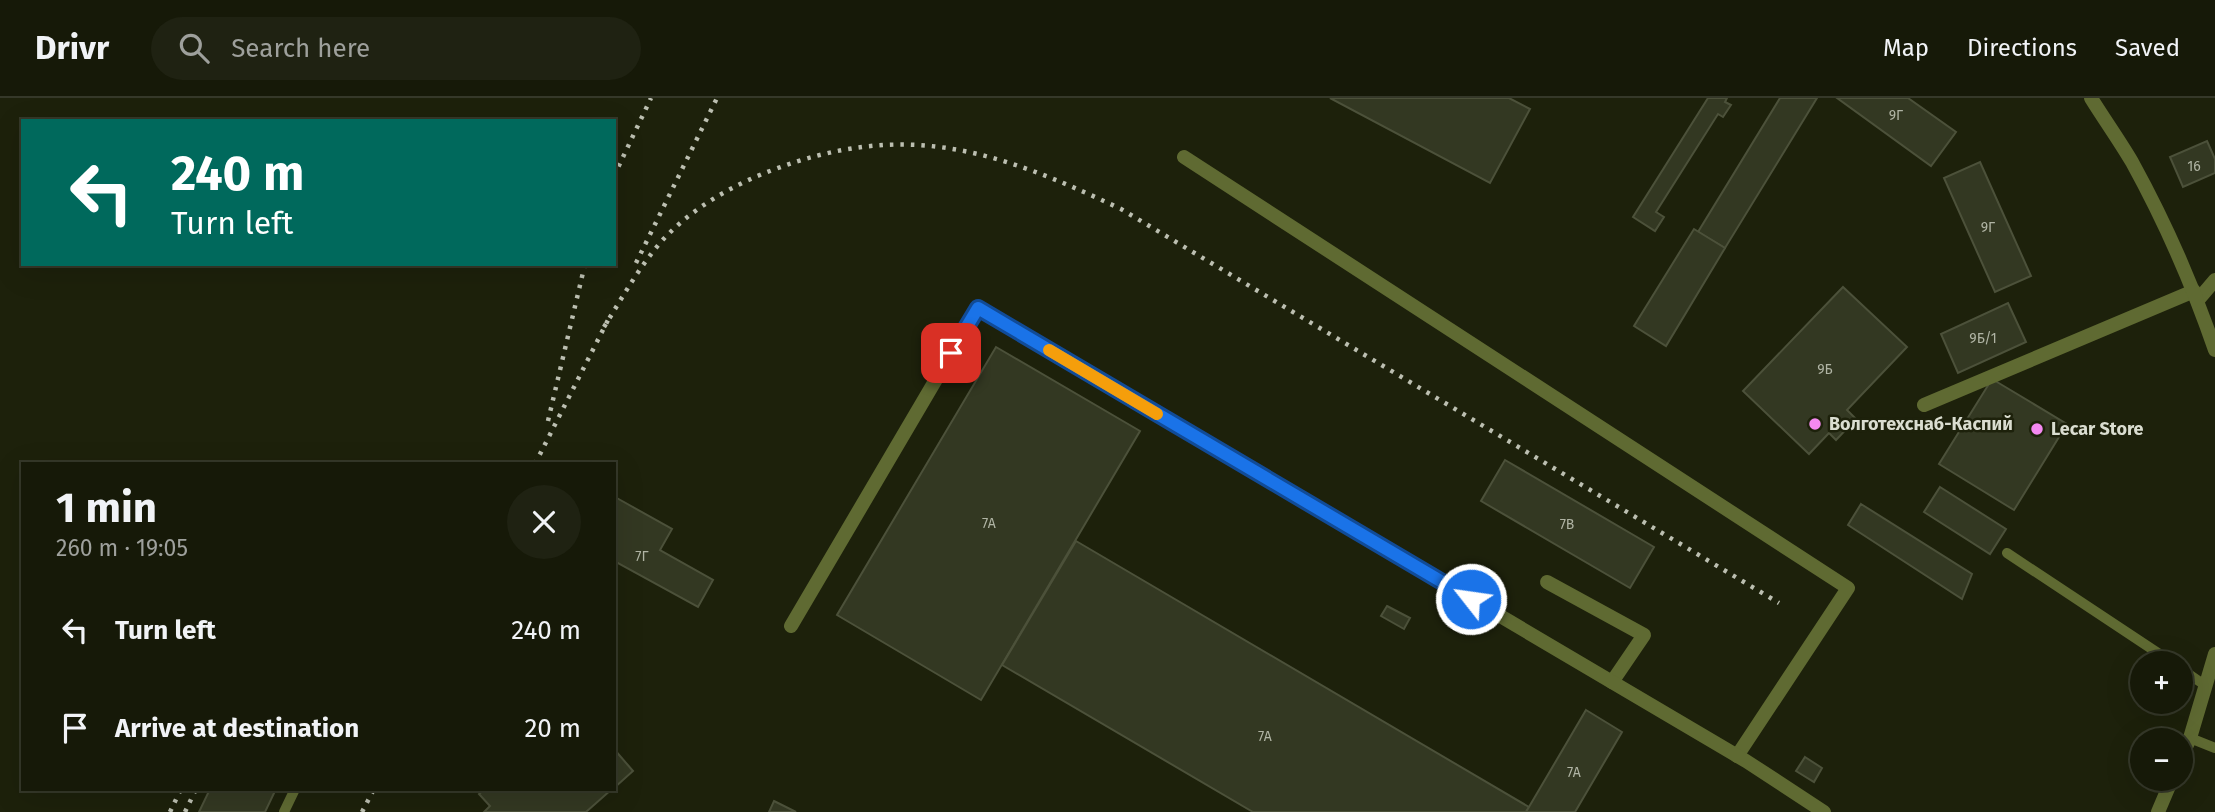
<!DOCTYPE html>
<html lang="en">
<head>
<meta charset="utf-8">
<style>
  :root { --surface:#161908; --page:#1f2212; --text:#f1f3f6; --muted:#9ea09c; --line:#353829 }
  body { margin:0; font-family:"Fira Sans",sans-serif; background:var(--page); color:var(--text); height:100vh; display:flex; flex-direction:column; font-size:26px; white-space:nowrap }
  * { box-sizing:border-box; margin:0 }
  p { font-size:23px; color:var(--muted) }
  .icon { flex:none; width:38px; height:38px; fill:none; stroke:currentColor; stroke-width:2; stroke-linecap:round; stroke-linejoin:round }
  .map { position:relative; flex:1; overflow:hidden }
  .sheet { position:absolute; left:21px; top:364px; width:595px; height:329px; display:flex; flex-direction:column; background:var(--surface); border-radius:0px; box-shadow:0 7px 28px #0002,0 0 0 2px var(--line) }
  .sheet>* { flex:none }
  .top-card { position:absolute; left:21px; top:21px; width:595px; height:147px; border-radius:0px; box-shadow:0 7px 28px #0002,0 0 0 2px var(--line); background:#00695c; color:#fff; overflow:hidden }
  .controls { position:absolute; left:2130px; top:553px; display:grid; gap:14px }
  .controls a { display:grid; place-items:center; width:63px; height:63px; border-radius:50%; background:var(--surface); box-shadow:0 7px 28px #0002,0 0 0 2px var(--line); font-size:35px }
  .pin { position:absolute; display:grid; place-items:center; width:60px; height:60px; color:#fff; margin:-30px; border-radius:14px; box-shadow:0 4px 10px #0006 }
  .me { position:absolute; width:77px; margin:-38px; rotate:300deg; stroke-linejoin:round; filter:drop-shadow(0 0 5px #0008) }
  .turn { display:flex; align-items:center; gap:24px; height:147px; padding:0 35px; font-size:32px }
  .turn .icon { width:91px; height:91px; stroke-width:2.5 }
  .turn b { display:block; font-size:49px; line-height:60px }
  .round { display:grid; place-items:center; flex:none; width:74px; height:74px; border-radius:37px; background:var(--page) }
  .summary { display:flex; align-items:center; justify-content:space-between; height:119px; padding:0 35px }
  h1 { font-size:42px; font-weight:700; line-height:52px }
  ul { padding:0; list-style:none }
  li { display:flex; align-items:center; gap:21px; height:98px; padding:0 35px }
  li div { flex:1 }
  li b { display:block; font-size:26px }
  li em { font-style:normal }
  header { display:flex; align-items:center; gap:42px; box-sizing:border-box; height:98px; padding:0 35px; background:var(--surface); border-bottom:2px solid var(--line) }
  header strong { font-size:33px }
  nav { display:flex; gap:38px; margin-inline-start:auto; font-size:24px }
  .search { width:490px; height:63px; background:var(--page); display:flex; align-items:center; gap:18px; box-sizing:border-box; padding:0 24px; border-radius:38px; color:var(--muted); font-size:26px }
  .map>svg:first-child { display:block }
  .building { fill:#333822; stroke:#4c513a; stroke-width:2 }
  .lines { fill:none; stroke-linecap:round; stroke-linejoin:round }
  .service { stroke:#5f6a32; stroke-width:10 }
  .minor { stroke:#5f6a32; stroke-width:14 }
  .tertiary { stroke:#5f6a32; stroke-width:14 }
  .rail { stroke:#bcbfb1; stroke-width:4.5; stroke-dasharray:3.5 7; stroke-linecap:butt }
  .route-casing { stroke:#114b97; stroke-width:18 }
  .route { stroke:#1a73e8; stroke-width:12 }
  .slow { stroke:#f59e0b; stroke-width:12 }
  .poi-dot { fill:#f489f1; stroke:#1d210b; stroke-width:2.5 }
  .labels { text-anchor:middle; stroke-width:5; stroke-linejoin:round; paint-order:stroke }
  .number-label { font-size:14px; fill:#b0b4a4 }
  .poi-label { font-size:18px; font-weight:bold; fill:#daddd0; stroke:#1d210b; text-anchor:start }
</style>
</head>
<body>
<header>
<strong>Drivr</strong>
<div class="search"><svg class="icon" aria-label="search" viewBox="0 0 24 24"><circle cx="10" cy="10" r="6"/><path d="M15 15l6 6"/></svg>Search here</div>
<nav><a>Map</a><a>Directions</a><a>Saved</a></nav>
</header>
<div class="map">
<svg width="2215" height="714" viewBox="0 0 2215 714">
  <rect width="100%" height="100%" fill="#1d210b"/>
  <!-- building -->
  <g class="building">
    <polygon points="1330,0 1509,0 1530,11 1490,85"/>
    <polygon points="1708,0 1727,0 1725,4 1731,7 1723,19 1718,16 1656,114 1664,119 1655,133 1633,119"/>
    <polygon points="1780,0 1817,0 1725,150 1698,134"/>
    <polygon points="1837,0 1908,0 1956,34 1931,68"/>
    <polygon points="2207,43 2215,61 2215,75 2183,89 2170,59"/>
    <polygon points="1980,64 2031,178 1995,194 1944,80"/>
    <polygon points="1694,131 1725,150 1666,248 1634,228"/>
    <polygon points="1843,189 1907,249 1847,312 1856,321 1836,342 1829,335 1809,356 1743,293"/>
    <polygon points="2008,205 2026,244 1958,275 1941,236"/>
    <polygon points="996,249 1140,333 981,602 837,517"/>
    <polygon points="1992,281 2067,326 2014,412 1939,366"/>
    <polygon points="1505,362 1654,449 1630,490 1481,403"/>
    <polygon points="1940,389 2006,431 1990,456 1924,414"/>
    <polygon points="615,399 672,431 660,452 713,482 698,509 614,463"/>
    <polygon points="1861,406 1972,476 1962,501 1848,427"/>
    <polygon points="1076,443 1529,709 1526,714 1253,714 1002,567"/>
    <polygon points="1387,508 1410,520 1404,531 1381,518"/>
    <polygon points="1586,612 1622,634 1575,714 1526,714"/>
    <polygon points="614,651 633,673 614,690"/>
    <polygon points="1805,659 1822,670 1814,684 1796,673"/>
    <polygon points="210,691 276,691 265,714 199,714"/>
    <polygon points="485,691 612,691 586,714 484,714 490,708 479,696"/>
    <polygon points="774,703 796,714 769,714"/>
  </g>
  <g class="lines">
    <!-- service -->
    <g class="service">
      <polyline points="2007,455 2173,565"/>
      <polyline points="2180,570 2206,588"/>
      <polyline points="2190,640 2215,650"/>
      <polyline points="284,714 295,691"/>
    </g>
    <!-- minor -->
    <g class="minor">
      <polyline points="1184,59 1848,490 1737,658"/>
      <polyline points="2198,202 2215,182"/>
      <polyline points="1924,307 2194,193"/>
      <polyline points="1547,484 1644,537 1612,584"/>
      <polyline points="791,528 978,210 1746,663 1824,714"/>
    </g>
    <!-- tertiary -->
    <g class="tertiary">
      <path d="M2091 0C2104 21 2119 42 2132 64 2165 124 2193 188 2215 252"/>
      <polyline points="2180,662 2190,640 2215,556"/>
      <polyline points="2158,714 2172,681"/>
    </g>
    <!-- rail -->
    <g class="rail">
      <polyline points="614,78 651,0"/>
      <polyline points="636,165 717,0"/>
      <path d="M604 229C622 200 638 171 660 145 688 113 730 88 770 73 905 21 996 52 1121 111L1779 505"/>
      <polyline points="548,323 585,166"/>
      <polyline points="535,366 608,222"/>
      <polyline points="170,714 181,691"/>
      <polyline points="185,714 196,691"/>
      <polyline points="362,714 374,691"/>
    </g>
  </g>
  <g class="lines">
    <defs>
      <polyline id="route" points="951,255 978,210 1471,501"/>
    </defs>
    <!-- route casing -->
    <use href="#route" class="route-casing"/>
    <!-- route -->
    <use href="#route" class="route"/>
    <!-- slow -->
    <polyline class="slow" points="1049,252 1157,316"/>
  </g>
  <!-- markers -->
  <g class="poi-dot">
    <circle cx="1815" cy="326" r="7"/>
    <circle cx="2037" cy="331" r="7"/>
  </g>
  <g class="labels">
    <!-- number labels -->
    <g class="number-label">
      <text x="1896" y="22">9Г</text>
      <text x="2194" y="73">16</text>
      <text x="1988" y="134">9Г</text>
      <text x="1983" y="245">9Б/1</text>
      <text x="1825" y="276">9Б</text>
      <text x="989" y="430">7А</text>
      <text x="1567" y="431">7В</text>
      <text x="642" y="463">7Г</text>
      <text x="1265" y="643">7А</text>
      <text x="1574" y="679">7А</text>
    </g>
    <!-- poi labels -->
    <g class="poi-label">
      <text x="1829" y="332">Волготехснаб-Каспий</text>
      <text x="2051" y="337">Lecar Store</text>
    </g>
  </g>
</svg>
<div class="controls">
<a>+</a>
<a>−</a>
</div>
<div class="pin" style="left:951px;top:255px;background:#d93025"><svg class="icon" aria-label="arrive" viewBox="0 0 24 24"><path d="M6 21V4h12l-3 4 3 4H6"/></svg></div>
<svg class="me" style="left:1471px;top:501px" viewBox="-20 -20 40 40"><circle r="17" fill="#1a73e8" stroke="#fff" stroke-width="3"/><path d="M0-11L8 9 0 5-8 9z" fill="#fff"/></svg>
<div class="top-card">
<div class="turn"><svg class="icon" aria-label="left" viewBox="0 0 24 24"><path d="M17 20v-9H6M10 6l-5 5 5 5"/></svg><div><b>240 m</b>Turn left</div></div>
</div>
<section class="sheet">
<div class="summary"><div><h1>1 min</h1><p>260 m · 19:05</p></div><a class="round"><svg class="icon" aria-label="close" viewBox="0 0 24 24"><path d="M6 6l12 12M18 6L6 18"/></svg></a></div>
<ul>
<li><svg class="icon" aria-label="left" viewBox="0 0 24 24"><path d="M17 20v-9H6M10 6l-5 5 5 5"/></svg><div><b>Turn left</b></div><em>240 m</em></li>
<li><svg class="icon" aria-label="arrive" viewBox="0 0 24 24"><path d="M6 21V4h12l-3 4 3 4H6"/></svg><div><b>Arrive at destination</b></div><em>20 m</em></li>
</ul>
</section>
</div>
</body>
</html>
